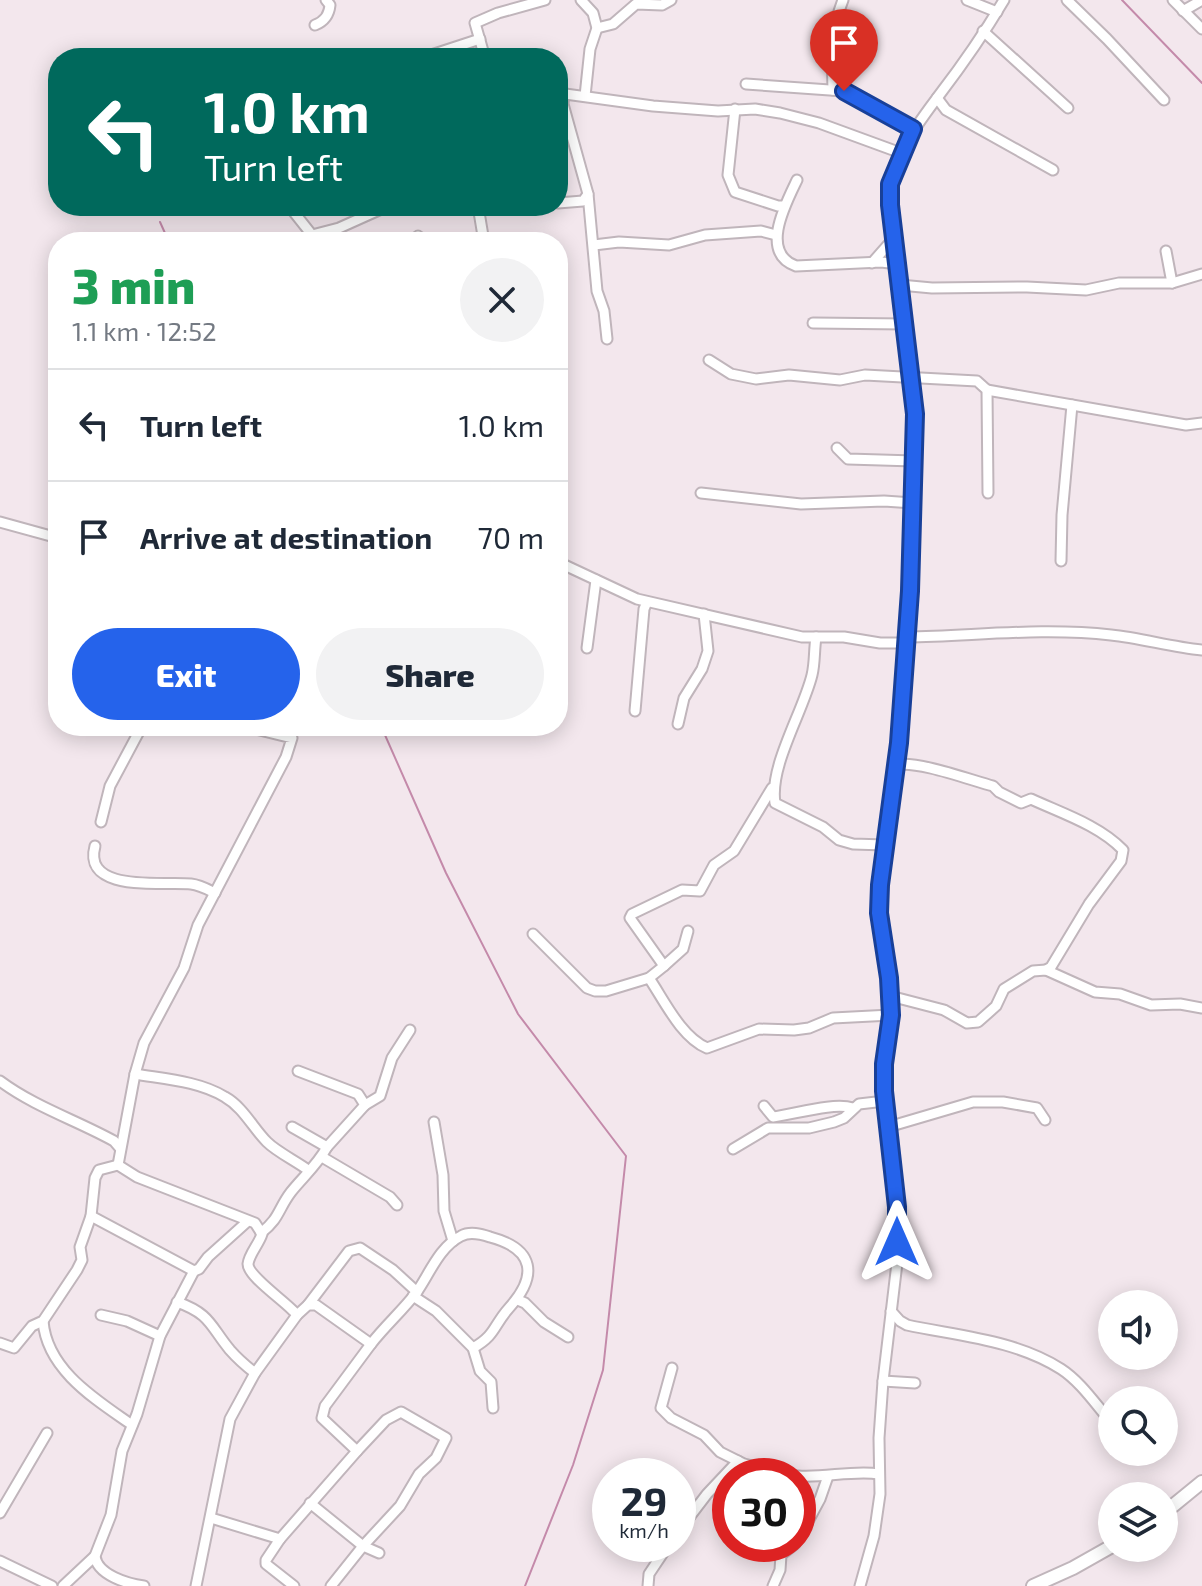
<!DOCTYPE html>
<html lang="en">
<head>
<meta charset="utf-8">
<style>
  :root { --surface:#fff; --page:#f2f2f3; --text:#1f2937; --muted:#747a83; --line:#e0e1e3; --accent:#2563eb }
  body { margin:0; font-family:"Exo 2",sans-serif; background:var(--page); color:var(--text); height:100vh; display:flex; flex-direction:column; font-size:30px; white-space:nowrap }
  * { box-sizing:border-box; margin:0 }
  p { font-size:26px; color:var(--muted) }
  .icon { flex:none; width:44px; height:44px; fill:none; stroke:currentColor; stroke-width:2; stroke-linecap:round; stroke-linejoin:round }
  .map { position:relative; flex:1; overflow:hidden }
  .details { position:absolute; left:48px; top:232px; width:520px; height:504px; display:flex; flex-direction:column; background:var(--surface); border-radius:32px; box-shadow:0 4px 20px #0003 }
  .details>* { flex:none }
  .top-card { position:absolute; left:48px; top:48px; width:520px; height:168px; border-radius:32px; box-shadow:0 4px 20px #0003; background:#00695c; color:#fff; overflow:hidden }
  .buttons { position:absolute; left:1098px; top:1290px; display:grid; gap:16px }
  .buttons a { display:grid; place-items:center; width:80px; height:80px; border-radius:50%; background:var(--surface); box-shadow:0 4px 20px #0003; font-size:40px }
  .speed { position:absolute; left:592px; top:1458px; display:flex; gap:16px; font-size:40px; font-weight:700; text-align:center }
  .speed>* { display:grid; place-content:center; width:104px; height:104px; border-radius:50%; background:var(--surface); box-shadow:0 4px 20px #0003; line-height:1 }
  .speed small { font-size:20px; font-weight:400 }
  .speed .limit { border:12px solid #d22; background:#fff; color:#111 }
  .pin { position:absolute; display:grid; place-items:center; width:68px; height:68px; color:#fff; margin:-82px -34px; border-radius:50% 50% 50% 0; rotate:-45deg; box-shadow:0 0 8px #0007 }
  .pin .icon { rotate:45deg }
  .me { position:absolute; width:88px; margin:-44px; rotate:0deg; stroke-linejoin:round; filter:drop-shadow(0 0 6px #0008) }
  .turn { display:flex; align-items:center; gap:28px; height:168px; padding:0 24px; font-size:36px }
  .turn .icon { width:104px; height:104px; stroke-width:2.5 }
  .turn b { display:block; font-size:56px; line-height:68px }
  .round { display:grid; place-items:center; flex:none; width:84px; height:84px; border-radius:42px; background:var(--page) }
  .summary { display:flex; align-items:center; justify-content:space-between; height:136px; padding:0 24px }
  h1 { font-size:48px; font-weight:800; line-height:60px; color:#1e9e55 }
  .button { display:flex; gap:16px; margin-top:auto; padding:16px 24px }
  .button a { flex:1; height:92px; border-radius:48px; background:var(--accent); color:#fff; font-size:32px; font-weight:800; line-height:92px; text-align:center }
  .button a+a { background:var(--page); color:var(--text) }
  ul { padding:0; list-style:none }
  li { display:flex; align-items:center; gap:24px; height:112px; padding:0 24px; border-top:2px solid var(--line) }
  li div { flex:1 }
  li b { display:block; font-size:30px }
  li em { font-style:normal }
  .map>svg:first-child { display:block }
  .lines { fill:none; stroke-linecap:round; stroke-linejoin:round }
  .stream { stroke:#c48aaa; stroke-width:2 }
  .street-casing { stroke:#c0b5bb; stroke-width:13 }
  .secondary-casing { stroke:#c0b5bb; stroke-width:16 }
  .street { stroke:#fff; stroke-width:9 }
  .secondary { stroke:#fff; stroke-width:12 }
  .route-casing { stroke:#184099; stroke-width:20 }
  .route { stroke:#2563eb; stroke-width:14 }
</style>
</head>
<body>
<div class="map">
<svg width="1202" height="1586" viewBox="0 0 1202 1586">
  <rect width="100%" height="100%" fill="#f3e7ed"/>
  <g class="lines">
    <!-- stream -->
    <g class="stream">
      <polyline points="1122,0 1202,83"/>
      <polyline points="160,222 169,242"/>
      <polyline points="381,726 446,873 518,1014 626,1156 603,1370 573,1465 525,1586"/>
    </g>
    <defs>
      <g id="street">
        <polyline points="581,0 593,13 597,28 590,49 585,96"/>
        <polyline points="967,0 997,12"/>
        <polyline points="1067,0 1107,39 1164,100"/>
        <polyline points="1173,0 1202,29"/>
        <polyline points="1183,11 1202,0"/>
        <path d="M315 25C325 21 329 15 330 5L326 0"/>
        <polyline points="597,28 613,24 636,4 662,5 671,0"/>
        <polyline points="983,31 1068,108"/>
        <polyline points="422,58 480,39"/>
        <polyline points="485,58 475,23 498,13 545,0"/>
        <polyline points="746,84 844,91 913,129"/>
        <path d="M833 90C832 59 831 29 843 0"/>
        <polyline points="558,93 653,106 718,111 755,109 780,113 819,123 901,153"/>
        <polyline points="564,93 563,104 588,194 597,291 604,311 607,339"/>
        <polyline points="937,98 946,110 1053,170"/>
        <polyline points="735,109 728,175 735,192 778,206 784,206"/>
        <path d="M797 180C786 203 759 253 796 266L881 262 898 264"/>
        <polyline points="558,203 583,201 588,194"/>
        <polyline points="289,206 312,235 314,242"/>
        <polyline points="478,206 484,242"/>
        <polyline points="312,235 339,228 388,206"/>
        <polyline points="418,236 418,242"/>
        <polyline points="594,245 619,242 669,245 705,235 761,231 776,235"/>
        <polyline points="1166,251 1172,283"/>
        <polyline points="872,263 894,238"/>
        <polyline points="900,285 932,288 1027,287 1086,290 1119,283 1172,283 1202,274"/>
        <polyline points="813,323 905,324"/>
        <polyline points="709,360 731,374 756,379 789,375 840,380 865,375 977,381 987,390 988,493"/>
        <polyline points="987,390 1186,425 1202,423"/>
        <polyline points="837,448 848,459 914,461"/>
        <polyline points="701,493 801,504 884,501 913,503"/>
        <polyline points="0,522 58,538"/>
        <polyline points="1061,561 1062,515 1072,405"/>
        <polyline points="558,562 637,599 802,637 844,637 880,643 906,643"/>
        <path d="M816 637C814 650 815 663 812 675 803 712 769 766 775 803L823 827 839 840 853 844 885 845"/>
        <path d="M907 637C974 636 1043 627 1111 635 1141 638 1171 647 1202 650"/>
        <polyline points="587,648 596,580"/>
        <polyline points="635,711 644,609 647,602"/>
        <polyline points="678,724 684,698 702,669 708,651 704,614"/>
        <path d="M244 726 292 738 286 757 198 925 184 968 144 1043 135 1074 118 1165 137 1177 255 1223 262 1234C259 1244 249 1254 248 1264 248 1277 288 1303 297 1315"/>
        <path d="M896 765C917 760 970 780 993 786L999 792 1021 803 1031 799C1061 813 1099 825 1123 850L1121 861 1089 904 1051 967 1046 970"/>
        <polyline points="101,822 110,786 142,726"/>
        <path d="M95 846C82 894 166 881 191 884 200 885 207 889 215 893"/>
        <polyline points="533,934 587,988 595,991 606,991 649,978 664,966 630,918 632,914 682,890 700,891 714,865 734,851 772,788"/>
        <polyline points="664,966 683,949 688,931"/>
        <path d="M649 978C664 1000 681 1037 707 1048L759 1029 794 1030 809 1028 833 1018 891 1015"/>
        <polyline points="890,996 944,1010 967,1023 978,1022 996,1006 1004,989 1033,971 1046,970 1095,992 1120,994 1151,1005 1180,1004 1202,1008"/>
        <polyline points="298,1071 358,1094 365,1105 327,1147"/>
        <path d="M135 1074C164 1079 199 1081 225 1097 243 1107 253 1128 267 1142 277 1152 296 1161 308 1170"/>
        <path d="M0 1081C35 1107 76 1120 114 1141L120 1148"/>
        <polyline points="365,1105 380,1096 392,1058 410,1030"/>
        <path d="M764 1106 773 1117C796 1114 833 1102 853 1108"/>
        <polyline points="434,1122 443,1175 444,1211 453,1241"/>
        <polyline points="888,1127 973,1102 1003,1102 1037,1108 1045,1120"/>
        <polyline points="733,1149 768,1128 809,1128 834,1122 844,1118 859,1104 885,1101"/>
        <polyline points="322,1157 390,1197 397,1205"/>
        <polyline points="91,1216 194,1271 199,1269 208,1257 248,1221"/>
        <path d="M261 1233C280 1218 278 1209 291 1192 303 1177 318 1164 327 1147L292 1127"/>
        <polyline points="413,1296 436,1311 473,1348 480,1371 491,1382 493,1408"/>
        <polyline points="518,1300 525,1303 544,1322 568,1337"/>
        <path d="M177 1302C211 1314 210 1326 230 1350 237 1358 246 1366 255 1373"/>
        <polyline points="308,1305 349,1251 360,1248 393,1270 417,1292"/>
        <path d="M891 1311 900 1321 907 1325C958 1336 1016 1340 1061 1369 1081 1382 1096 1405 1112 1423"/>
        <polyline points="101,1315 127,1321 160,1336"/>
        <path d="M43 1321C47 1370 95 1399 132 1425"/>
        <polyline points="0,1343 14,1348 32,1326 43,1321 77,1270 82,1260 80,1247 91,1216 95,1178 99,1170 118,1165"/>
        <polyline points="672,1368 661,1408 671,1418 704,1435 720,1452 744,1464 796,1476"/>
        <polyline points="883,1381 915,1383"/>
        <path d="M798 1476C825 1478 853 1470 879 1474"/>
        <polyline points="310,1503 363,1546 379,1553"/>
        <polyline points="0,1513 47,1433"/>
        <polyline points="211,1518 280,1539 357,1451 322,1418 325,1406 371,1344"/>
        <polyline points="678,1532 707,1494 738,1461"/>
        <polyline points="280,1539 266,1560 266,1564 294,1586"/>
        <polyline points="798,1540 820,1499 828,1476"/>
        <polyline points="0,1561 52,1586"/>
        <polyline points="63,1586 95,1556"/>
        <path d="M144 1586C128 1584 97 1575 95 1556L111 1515 122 1451 137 1414 160 1336 194 1271"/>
        <path d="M196 1586 230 1419 255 1373 297 1315 308 1305H316L371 1344C385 1326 402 1311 416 1293 429 1275 439 1247 461 1236 470 1231 481 1234 490 1237 535 1249 538 1276 509 1308 493 1326 496 1335 473 1348"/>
        <polyline points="331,1586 363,1546 400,1506 419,1474 436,1458 446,1438 401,1412 386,1420 357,1451"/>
        <polyline points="648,1586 649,1574 669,1544"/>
        <polyline points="773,1586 780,1570 781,1555 795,1544"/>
        <path d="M860 1586 874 1536 880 1494 879 1438 883 1381 897 1263V1207L884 1091V1064L891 1015 889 978 879 913 880 885 899 743 910 591 915 414 890 205C891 157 913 130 940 94 963 64 985 32 1004 0"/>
      </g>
      <g id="secondary">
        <polyline points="1164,1513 1202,1482"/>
        <polyline points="1033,1586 1073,1568 1112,1546"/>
      </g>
    </defs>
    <!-- street casing -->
    <use href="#street" class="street-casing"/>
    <!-- secondary casing -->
    <use href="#secondary" class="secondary-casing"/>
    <!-- street -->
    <use href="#street" class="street"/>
    <!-- secondary -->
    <use href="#secondary" class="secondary"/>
  </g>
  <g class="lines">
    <defs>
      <polyline id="route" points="844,91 913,129 890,184 890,205 915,414 910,591 899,743 880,885 879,913 889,978 891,1015 884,1064 884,1091 897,1207 897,1242"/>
    </defs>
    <!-- route casing -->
    <use href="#route" class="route-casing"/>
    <!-- route -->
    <use href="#route" class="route"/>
  </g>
</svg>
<div class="buttons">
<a><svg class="icon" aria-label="sound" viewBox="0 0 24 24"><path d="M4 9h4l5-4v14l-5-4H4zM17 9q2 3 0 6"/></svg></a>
<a><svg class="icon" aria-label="search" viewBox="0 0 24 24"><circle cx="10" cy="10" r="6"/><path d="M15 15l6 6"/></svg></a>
<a><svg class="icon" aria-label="layers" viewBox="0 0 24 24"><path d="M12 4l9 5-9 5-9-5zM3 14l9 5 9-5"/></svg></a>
</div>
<div class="speed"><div>29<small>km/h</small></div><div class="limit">30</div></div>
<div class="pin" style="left:844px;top:91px;background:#d93025"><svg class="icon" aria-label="arrive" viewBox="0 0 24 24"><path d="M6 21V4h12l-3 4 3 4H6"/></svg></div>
<svg class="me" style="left:897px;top:1242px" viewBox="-20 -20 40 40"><path d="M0-17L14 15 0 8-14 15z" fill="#2563eb" stroke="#fff" stroke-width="4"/></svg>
<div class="top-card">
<div class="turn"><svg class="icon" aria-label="left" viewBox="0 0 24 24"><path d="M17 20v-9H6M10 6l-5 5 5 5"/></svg><div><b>1.0 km</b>Turn left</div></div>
</div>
<section class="details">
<div class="summary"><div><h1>3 min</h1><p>1.1 km · 12:52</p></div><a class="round"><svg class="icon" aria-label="close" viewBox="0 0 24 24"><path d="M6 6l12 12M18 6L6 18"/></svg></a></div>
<ul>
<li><svg class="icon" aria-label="left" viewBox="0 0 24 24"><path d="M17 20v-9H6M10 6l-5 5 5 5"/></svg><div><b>Turn left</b></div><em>1.0 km</em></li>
<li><svg class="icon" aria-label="arrive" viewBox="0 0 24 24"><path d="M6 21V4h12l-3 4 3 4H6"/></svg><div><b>Arrive at destination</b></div><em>70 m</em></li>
</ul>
<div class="button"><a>Exit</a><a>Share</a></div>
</section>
</div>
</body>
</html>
